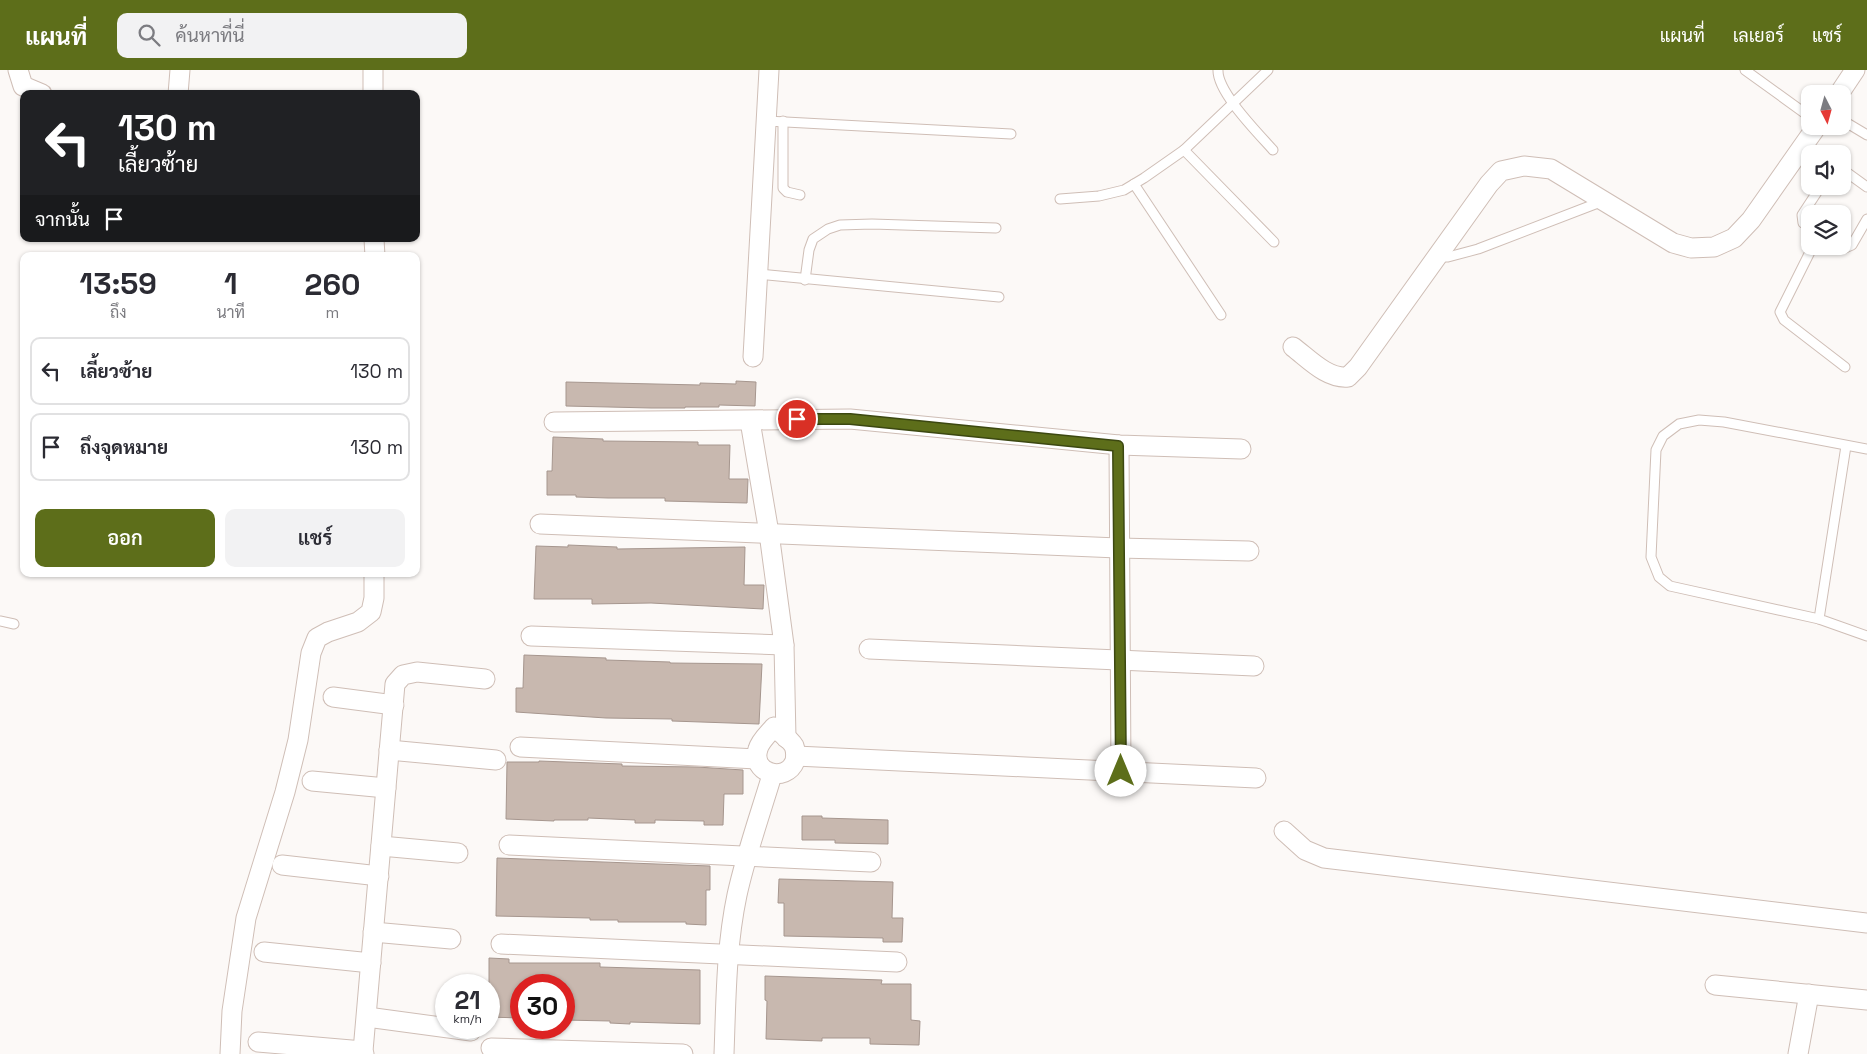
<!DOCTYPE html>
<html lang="th">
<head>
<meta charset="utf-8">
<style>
  :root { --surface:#fff; --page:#f2f2f3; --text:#2b2b33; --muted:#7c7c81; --line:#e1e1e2; --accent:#5d6e1a }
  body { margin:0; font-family:"Space Grotesk",Sarabun,sans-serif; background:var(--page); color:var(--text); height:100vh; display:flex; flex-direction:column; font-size:19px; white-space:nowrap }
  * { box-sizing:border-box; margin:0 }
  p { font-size:16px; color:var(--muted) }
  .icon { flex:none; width:28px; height:28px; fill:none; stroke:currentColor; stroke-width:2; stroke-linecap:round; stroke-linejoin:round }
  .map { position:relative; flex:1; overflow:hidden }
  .details { position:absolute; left:20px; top:182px; width:400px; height:325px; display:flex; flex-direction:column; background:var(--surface); border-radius:10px; box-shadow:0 1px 4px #0004 }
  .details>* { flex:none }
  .hud { position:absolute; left:20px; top:20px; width:400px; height:152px; border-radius:10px; box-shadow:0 1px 4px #0004; background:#202124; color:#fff; overflow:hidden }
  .needle { width:32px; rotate:174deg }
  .tools { position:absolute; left:1801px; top:15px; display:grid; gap:10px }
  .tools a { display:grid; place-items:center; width:50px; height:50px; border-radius:10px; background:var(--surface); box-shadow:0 1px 4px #0004; font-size:25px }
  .speed { position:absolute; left:435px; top:904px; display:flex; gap:10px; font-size:25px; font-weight:700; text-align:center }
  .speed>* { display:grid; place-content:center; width:65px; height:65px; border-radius:50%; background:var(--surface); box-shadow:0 1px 4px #0004; line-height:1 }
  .speed small { font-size:12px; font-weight:400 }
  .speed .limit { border:8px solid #d22; background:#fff; color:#111 }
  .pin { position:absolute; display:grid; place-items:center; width:42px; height:42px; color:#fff; margin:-21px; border:2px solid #fff; border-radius:50%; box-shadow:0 1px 5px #0007 }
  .me { position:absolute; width:55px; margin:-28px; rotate:0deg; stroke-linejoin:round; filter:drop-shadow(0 0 4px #0008) }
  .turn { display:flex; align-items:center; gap:18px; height:105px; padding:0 15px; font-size:22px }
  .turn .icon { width:65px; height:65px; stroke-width:2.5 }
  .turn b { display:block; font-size:35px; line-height:42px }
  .then { display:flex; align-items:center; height:48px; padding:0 15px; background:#0003; gap:10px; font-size:19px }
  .eta { display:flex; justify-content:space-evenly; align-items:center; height:85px; text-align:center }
  .eta b { font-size:30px; font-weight:600; line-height:35px }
  .cta { display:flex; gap:10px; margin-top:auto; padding:10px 15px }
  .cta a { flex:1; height:58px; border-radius:10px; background:var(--accent); color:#fff; font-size:20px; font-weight:600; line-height:58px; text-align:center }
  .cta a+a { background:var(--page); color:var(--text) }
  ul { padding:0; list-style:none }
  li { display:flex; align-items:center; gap:15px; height:68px; margin:0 10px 8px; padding:0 5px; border:2px solid var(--line); border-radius:10px }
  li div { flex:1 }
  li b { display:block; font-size:19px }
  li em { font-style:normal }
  header { display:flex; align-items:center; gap:30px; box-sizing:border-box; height:70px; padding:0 25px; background:var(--accent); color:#fff }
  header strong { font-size:24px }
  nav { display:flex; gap:28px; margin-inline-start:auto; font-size:18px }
  .search { width:350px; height:45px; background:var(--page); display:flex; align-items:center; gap:12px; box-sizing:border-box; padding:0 18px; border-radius:10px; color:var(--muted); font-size:19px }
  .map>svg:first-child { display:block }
  .building { fill:#c8b8af; stroke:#a6968e }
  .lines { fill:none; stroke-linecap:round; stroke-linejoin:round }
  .lane-casing { stroke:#cfbeb6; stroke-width:11 }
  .street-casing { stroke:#cfbeb6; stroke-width:21 }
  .lane { stroke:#fff; stroke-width:9 }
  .street { stroke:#fff; stroke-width:19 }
  .route-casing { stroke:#3c4811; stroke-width:12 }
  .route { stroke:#5d6e1a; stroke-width:9 }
</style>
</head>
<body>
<header>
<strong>แผนที่</strong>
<div class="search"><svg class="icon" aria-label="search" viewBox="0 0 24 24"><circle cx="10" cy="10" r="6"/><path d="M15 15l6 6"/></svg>ค้นหาที่นี่</div>
<nav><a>แผนที่</a><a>เลเยอร์</a><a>แชร์</a></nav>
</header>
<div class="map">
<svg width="1867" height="984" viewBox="0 0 1867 984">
  <rect width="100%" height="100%" fill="#fcf9f7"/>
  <!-- building -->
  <g class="building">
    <polygon points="736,311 756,312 755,336 719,335 719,337 685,337 685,338 651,338 566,336 566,312 700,315 700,313 736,314"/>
    <polygon points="553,367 603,369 603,371 698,372 698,375 730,375 729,409 748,409 747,433 665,431 665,428 608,428 576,427 576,425 547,425 547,401 552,401"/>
    <polygon points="568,475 617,477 617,479 745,477 744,515 764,515 763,539 651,533 592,534 592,529 534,529 536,476 568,477"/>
    <polygon points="524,585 606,588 606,590 670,592 670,593 762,594 759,654 672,651 672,649 606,648 516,642 516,618 523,618"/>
    <polygon points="539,691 622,694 622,696 697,697 743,700 743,724 724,724 723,755 704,755 704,751 655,750 655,753 635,753 635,750 588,748 588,750 554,750 554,751 506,749 507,692 539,692"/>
    <polygon points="802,746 822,746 822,748 888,750 888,774 835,773 835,770 802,770"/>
    <polygon points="497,788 710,796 710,820 706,820 706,855 686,854 686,852 618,852 618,850 590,850 590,848 496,846"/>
    <polygon points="779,809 893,812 892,848 903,848 902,872 883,872 883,868 784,866 784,833 778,833"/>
    <polygon points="489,888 509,889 509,893 600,893 600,897 700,900 700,954 630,952 630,954 610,953 610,951 564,950 564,915 521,915 521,948 489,947"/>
    <polygon points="765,906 882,910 881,914 911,914 911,950 920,951 919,975 870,974 870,968 822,968 822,971 766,969 767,931 765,930"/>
  </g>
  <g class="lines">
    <defs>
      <g id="lane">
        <path d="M1218 0C1217 22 1258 63 1273 80"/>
        <polyline points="1745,0 1810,47"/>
        <polyline points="1842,50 1867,65"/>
        <polyline points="767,51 1011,64"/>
        <polyline points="783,51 783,118 787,122 800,125"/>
        <polyline points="1184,80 1274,172"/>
        <polyline points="1842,99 1867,117"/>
        <polyline points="1134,114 1221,245"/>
        <polyline points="1060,129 1099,126 1124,120 1144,108 1184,80 1268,0"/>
        <polyline points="1810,157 1803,153 1802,145 1821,116"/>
        <polyline points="1813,176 1780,242 1784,250 1845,297"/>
        <polyline points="1842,176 1845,178 1852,175 1867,149"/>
        <polyline points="1436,187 1448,187 1478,179 1603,131"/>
        <polyline points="758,204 999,227"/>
        <polyline points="805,210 809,180 813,169 828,159 840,155 872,154 996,158"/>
        <polyline points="1846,376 1819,549 1867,566"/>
        <polyline points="1819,549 1670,516 1659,507 1651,487 1656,380 1663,366 1679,354 1699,350 1724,352 1867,379"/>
        <polyline points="0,551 14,554"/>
      </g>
      <g id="street">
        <polyline points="18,0 23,16 42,24"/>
        <polyline points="373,0 373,24"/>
        <polyline points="178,24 180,0"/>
        <polyline points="1839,24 1855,0"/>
        <polyline points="374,169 375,186"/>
        <path d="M1293 277C1309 289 1327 309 1348 307L1358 297 1489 114 1501 101 1524 96 1551 99 1673 173 1691 178 1714 177 1734 168 1751 150 1817 56"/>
        <polyline points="753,287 769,0"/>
        <polyline points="750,351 769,463 784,575 786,668"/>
        <polyline points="554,352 850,349 1119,375 1241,379"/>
        <polyline points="1119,375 1121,701"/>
        <polyline points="540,454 1118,478 1249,481"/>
        <polyline points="531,566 784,575"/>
        <polyline points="869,579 1254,596"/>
        <polyline points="333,627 394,635"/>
        <path d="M774 657C780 663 790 669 794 676 796 681 796 686 795 691 786 714 750 703 758 679 760 671 769 663 774 657Z"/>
        <polyline points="520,677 757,689"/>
        <polyline points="389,680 496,690"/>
        <polyline points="796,686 1256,708"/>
        <polyline points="312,711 386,718"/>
        <polyline points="1284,761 1305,780 1324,788 1867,853"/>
        <polyline points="509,775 871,792"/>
        <polyline points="381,776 458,783"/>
        <polyline points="282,795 379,806"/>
        <polyline points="373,862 451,869"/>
        <polyline points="501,874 897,892"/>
        <polyline points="264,882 371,893"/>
        <polyline points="1715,915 1867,930"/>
        <polyline points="367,947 471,961"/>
        <polyline points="258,972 363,981"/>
        <polyline points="491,978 683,984"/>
        <polyline points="230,984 232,941 246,848 285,722 298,670 311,583 317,568 328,562 358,552 371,542 374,528 374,504"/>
        <polyline points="364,984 363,981 395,614 403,605 417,602 485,609"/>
        <path d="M724 984C726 931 726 877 737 825 746 784 760 745 772 705"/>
        <polyline points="1798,984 1809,924"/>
      </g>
    </defs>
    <!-- lane casing -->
    <use href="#lane" class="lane-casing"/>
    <!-- street casing -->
    <use href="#street" class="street-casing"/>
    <!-- lane -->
    <use href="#lane" class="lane"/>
    <!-- street -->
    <use href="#street" class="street"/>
  </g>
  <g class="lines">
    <defs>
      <polyline id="route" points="797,349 850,349 1118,376 1121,701"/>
    </defs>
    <!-- route casing -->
    <use href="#route" class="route-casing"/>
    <!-- route -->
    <use href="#route" class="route"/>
  </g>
</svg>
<div class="tools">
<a><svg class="needle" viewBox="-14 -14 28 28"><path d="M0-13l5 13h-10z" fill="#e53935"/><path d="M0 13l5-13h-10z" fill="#7c7c81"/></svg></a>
<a><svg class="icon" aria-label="sound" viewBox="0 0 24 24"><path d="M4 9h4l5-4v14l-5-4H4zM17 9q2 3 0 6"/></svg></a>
<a><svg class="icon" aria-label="layers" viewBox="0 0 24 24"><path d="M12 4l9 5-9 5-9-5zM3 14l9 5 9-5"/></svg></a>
</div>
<div class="speed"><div>21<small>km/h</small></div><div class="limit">30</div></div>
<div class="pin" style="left:797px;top:349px;background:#d93025"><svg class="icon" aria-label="arrive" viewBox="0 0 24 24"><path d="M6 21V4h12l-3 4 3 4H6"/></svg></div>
<svg class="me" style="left:1121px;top:701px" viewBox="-20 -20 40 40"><circle r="19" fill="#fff"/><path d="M0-13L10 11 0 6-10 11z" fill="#5d6e1a"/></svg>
<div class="hud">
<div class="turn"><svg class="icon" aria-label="left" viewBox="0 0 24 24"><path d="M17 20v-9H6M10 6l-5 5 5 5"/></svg><div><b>130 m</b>เลี้ยวซ้าย</div></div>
<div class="then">จากนั้น<svg class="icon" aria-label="arrive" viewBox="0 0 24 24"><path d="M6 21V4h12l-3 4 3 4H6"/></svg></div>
</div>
<section class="details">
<div class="eta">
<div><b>13:59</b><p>ถึง</p></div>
<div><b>1</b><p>นาที</p></div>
<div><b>260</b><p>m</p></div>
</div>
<ul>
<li><svg class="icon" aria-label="left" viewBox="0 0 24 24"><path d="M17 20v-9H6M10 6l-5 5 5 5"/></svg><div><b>เลี้ยวซ้าย</b></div><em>130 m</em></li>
<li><svg class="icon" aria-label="arrive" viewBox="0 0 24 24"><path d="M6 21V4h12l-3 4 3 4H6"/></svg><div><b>ถึงจุดหมาย</b></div><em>130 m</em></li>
</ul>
<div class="cta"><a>ออก</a><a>แชร์</a></div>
</section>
</div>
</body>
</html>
